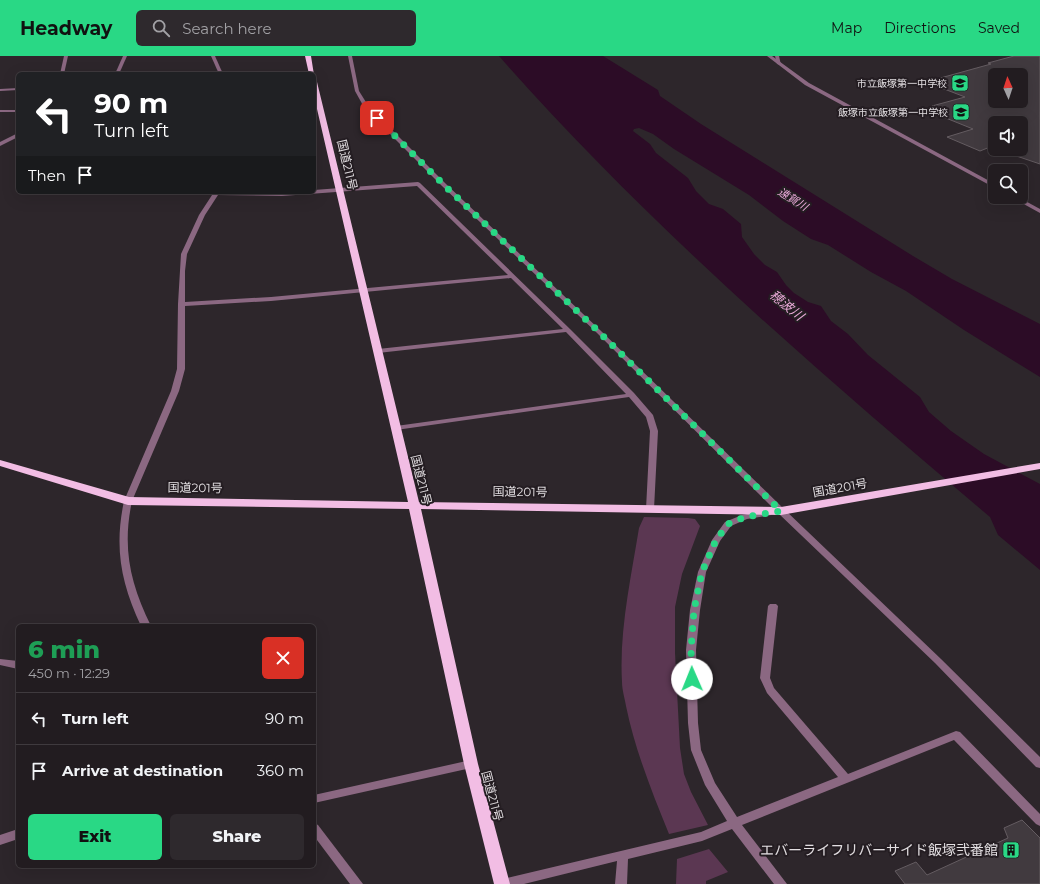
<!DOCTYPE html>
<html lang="en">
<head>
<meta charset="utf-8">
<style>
  :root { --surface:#221c20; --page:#2e292d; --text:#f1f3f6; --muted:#a2a1a5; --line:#3f3a3e; --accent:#29d885 }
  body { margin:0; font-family:Montserrat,"Noto Sans JP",sans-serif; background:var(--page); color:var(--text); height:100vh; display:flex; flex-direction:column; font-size:15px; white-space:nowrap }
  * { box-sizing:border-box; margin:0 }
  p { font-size:13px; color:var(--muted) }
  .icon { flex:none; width:22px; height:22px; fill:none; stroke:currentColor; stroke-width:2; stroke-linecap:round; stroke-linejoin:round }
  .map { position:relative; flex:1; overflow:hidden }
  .side { position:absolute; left:16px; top:568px; width:300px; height:244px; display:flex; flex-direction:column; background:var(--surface); border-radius:6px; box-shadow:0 4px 16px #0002,0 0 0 1px var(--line) }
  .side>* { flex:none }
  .top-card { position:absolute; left:16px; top:16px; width:300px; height:122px; border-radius:6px; box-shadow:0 4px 16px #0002,0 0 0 1px var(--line); background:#202124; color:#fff; overflow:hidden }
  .needle { width:26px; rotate:357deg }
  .fabs { position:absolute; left:988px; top:12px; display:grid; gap:8px }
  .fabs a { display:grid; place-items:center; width:40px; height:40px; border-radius:6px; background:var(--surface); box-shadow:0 4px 16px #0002,0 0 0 1px var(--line); font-size:20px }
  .pin { position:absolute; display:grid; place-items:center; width:34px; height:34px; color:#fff; margin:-17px; border-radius:8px; box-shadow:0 2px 6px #0006 }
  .me { position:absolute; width:44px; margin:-22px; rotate:359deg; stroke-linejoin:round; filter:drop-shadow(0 0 3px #0008) }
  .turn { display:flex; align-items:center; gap:14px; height:84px; padding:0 12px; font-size:18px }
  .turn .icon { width:52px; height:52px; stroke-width:2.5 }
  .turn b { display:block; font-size:28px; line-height:34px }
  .then { display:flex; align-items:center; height:38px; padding:0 12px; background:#0003; gap:8px; font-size:15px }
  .round { display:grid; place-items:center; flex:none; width:42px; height:42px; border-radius:6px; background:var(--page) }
  .summary { display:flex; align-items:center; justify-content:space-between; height:68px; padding:0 12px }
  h1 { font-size:24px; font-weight:800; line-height:30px; color:#1e9e55 }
  .primary-button { display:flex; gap:8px; margin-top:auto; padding:8px 12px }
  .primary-button a { flex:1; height:46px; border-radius:6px; background:var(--accent); color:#111; font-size:16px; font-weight:800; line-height:46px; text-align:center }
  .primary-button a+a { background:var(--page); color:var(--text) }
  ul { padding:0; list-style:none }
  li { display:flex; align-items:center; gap:12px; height:52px; padding:0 12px; border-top:1px solid var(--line) }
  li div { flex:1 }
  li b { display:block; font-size:15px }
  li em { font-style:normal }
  header { display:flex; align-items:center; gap:24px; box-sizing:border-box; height:56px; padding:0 20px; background:var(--accent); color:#111 }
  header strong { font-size:19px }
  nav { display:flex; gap:22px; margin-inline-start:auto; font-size:14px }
  .search { width:280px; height:36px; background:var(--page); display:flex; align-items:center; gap:10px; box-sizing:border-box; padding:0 14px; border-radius:6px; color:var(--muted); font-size:15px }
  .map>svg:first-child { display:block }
  .green { fill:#5b3752 }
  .water { fill:#2c0c26 }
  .building { fill:#413a3f; stroke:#645c61; fill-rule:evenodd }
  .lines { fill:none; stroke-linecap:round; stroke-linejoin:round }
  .minor { fill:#8b6882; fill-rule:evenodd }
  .tertiary { fill:#8b6882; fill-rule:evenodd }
  .trunk { fill:#f2bde4; fill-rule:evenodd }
  .route { stroke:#29d885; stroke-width:7; stroke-dasharray:0 12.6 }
  .labels { text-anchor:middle; stroke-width:4; stroke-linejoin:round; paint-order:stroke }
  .far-poi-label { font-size:10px; fill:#e2dee1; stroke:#241d22; text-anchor:end }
  .far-water-label { font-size:11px; font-style:italic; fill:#e9a9d8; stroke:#241d22 }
  .street-label { font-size:12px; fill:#e2dee1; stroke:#241d22 }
  .water-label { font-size:13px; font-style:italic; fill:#e9a9d8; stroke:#241d22 }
  .near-poi-label { font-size:14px; fill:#e2dee1; stroke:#241d22; text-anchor:end }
</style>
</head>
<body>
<header>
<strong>Headway</strong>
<div class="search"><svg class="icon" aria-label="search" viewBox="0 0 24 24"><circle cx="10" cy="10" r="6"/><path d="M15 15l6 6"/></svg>Search here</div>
<nav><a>Map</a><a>Directions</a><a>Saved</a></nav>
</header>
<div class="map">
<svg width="1040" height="828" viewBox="0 0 1040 828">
  <rect width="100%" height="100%" fill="#2d262b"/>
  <!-- green -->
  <g class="green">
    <path d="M644 461 688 462 695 463 700 470 682 518 675 551V597L680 692 684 718 691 736 708 769 669 778C652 736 635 694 626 650 625 643 622 634 622 626 619 575 631 522 639 472Z"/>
    <polygon points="709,793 728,816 706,825 706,828 676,828 677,803"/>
  </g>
  <!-- water -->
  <path class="water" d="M499 0H603L658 34 660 40 701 68 913 200 952 223 1040 268V321L964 274 906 235 871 216 828 189 811 183 783 165 749 139 674 93 653 78 639 72 634 73 633 75 650 88 656 97 688 122 696 135 709 148 723 153 741 168 742 181 754 198 765 209 777 216 786 229 794 237 808 246 821 250 831 265 848 278 868 299 920 341 929 356 951 375 984 398 1040 428V514L998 479 990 461C819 317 646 167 499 0Z"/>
  <!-- building -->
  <g class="building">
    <path d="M1014 0H1040V108L990 91 980 95 947 81 973 73 926 54 935 52 932 50 965 41 926 26 991 8 988 7ZM995 19H1021V45H995ZM995 67H1021V93H995Z"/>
    <polygon points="1022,764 1040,782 1040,828 905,828 895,815 916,806 927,819 1008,782 1004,772"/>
  </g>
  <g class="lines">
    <!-- minor -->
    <g class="minor">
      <polygon points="64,0 68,0 64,18 60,18"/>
      <polygon points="123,0 127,0 119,18 115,18"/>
      <polygon points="211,0 215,0 223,18 219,18"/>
      <polygon points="775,0 779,0 781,9 777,8"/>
      <polygon points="18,32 18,34 0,35 0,33"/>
      <rect x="0" y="54" width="18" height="2"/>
      <polygon points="18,77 18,81 0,90 0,86"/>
      <path d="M418 126 420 127 570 273 634 337 653 359 658 375 654 453 650 456 646 453 650 375 646 361 629 341 396 374 392 372 396 370 626 338 566 276 378 297 375 295 378 293 563 273 511 222 271 245 185 250V313L179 335 132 445C122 492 130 527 151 570H141C121 527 114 492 124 445L171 335 177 313 178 248 181 198 199 159 214 136H314V134ZM417 130 508 219 271 241 185 246V215L187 198 205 159 218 139 282 140Z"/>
      <polygon points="768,454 772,457 771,459 747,463 731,470 720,485 706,516 700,554 696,594 698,667 701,694 715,727 737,761 838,721 767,637 760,622 768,550 770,548 776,548 778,550 770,622 774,632 848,718 956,675 960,676 1040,758 1040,770 1036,768 954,684 742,769 787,828 774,828 732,773 702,785 628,803 627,828 615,828 617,805 524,828 497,828 499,824 503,823 701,776 727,765 705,729 691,694 688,667 686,594 690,554 698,516 712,484 725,466 742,459"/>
      <polygon points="0,603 18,605 18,613 0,609"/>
      <polygon points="471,704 475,705 476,708 475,711 471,712 314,747 314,739"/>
      <polygon points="314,767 318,769 363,828 350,828 314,780"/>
      <polygon points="18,773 18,783 0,789 0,779"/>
    </g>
    <!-- tertiary -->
    <g class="tertiary">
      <polygon points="348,0 352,0 359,35 369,51 446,128 600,274 784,453 941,603 1040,701 1040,712 1036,711 935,607 778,457 596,276 442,130 365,53 355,35"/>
      <polygon points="767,0 772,0 809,27 995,128 995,132 805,29"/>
      <polygon points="1011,141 1018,141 1040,153 1040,157"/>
    </g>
    <!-- trunk -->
    <g class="trunk">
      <polygon points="305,0 311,0 314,19 314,18 309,18"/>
      <polygon points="314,24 317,26 419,446 781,451 1040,407 1040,413 781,459 421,453 478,708 510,828 494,828 464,708 409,453 128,449 0,410 0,404 129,441 408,446 314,40"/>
    </g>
  </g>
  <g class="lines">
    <!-- route -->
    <polyline class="route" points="377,62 444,129 598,275 781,455 745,461 728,468 716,484 702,516 694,554 691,594 692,623"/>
  </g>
  <!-- icons -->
  <defs>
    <symbol id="school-square" viewBox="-11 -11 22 22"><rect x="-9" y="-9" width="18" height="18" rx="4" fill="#29d885" stroke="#241d22"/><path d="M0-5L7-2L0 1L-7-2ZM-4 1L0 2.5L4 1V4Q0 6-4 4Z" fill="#111"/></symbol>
    <symbol id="building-square" viewBox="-11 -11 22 22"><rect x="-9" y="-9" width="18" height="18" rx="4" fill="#29d885" stroke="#241d22"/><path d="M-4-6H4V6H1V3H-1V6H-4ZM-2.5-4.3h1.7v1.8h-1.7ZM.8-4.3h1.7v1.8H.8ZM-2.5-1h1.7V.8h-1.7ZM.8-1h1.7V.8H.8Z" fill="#111"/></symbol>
  </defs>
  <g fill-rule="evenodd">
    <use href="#school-square" x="950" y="17" width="20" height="20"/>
    <use href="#school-square" x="951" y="46" width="20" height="20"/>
    <use href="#building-square" x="1001" y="784" width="20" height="20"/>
  </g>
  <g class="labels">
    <!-- far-poi labels -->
    <g class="far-poi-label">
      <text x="947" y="31">市立飯塚第一中学校</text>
      <text x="948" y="60">飯塚市立飯塚第一中学校</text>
    </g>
    <!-- far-water labels -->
    <g class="far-water-label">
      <text transform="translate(793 143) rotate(32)" y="4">遠賀川</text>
    </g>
    <!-- street labels -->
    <g class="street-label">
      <text transform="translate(347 109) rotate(77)" y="4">国道211号</text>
      <text transform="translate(421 424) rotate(76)" y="4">国道211号</text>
      <text transform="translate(195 432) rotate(1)" y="4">国道201号</text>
      <text transform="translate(840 432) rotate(-10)" y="4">国道201号</text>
      <text transform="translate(520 436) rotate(1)" y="4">国道201号</text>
      <text transform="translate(492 740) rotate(75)" y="4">国道211号</text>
    </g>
    <!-- water labels -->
    <g class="water-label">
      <text transform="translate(787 249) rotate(39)" y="5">穂波川</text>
    </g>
    <!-- near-poi labels -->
    <g class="near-poi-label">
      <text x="998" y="799">エバーライフリバーサイド飯塚弐番館</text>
    </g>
  </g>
</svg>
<div class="fabs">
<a><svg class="needle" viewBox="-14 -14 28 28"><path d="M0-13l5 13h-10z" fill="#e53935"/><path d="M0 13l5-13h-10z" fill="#a2a1a5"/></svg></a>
<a><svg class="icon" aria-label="sound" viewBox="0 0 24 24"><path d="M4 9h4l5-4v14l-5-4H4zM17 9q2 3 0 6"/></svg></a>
<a><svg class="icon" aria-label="search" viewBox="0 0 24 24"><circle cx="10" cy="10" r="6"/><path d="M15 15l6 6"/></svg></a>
</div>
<div class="pin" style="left:377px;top:62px;background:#d93025"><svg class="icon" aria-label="arrive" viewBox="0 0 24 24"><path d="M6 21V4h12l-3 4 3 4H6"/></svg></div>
<svg class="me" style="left:692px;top:623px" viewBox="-20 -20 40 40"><circle r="19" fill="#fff"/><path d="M0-13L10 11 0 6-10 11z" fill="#29d885"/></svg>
<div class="top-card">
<div class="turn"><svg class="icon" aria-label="left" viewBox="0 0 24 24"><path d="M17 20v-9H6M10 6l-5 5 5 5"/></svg><div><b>90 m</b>Turn left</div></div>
<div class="then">Then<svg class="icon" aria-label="arrive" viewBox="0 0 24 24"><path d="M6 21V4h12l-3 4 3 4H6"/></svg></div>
</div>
<section class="side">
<div class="summary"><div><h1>6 min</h1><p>450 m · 12:29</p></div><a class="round" style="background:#d93025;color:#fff"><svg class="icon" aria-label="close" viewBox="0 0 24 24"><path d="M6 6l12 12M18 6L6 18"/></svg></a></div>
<ul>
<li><svg class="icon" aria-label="left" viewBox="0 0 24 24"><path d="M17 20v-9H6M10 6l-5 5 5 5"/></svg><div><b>Turn left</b></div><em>90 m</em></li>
<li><svg class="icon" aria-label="arrive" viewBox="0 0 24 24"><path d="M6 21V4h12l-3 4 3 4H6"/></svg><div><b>Arrive at destination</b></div><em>360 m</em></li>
</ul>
<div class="primary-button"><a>Exit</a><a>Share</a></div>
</section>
</div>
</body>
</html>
